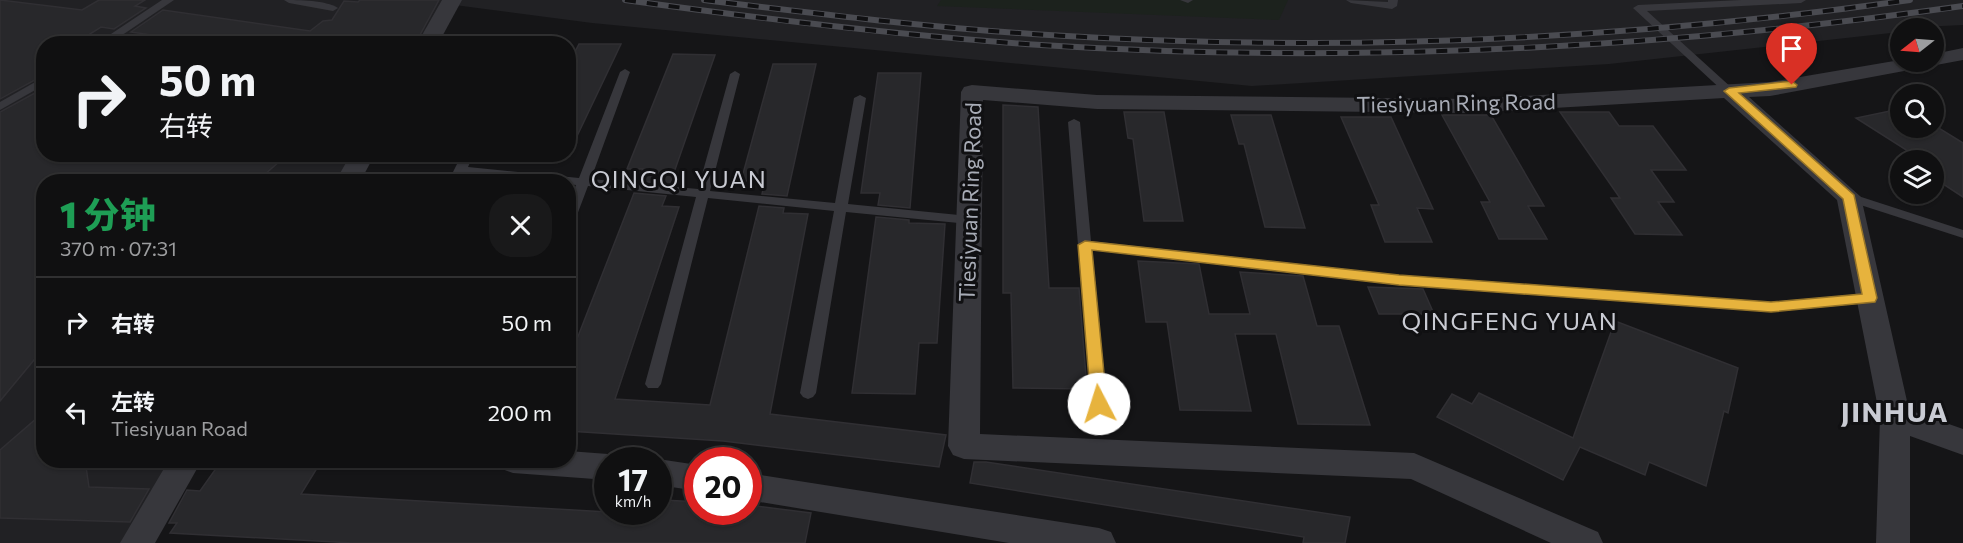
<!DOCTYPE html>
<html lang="zh">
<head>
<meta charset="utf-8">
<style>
  :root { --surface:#101011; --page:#19191a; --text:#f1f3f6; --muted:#9c9d9f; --line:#303031 }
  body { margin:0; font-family:Commissioner,"Noto Sans SC",sans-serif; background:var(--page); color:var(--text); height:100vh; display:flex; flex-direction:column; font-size:22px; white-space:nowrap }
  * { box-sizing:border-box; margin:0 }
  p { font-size:20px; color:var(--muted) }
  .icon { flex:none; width:33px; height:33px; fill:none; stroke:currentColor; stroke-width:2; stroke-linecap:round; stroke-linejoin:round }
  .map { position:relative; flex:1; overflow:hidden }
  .drawer { position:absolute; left:36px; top:174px; width:540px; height:294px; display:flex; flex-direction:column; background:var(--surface); border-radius:24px; box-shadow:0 2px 4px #0004,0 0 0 2px var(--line) }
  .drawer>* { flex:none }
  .banner { position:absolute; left:36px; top:36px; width:540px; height:126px; border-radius:24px; box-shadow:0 2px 4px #0004,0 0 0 2px var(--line); background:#101011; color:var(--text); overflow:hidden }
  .needle { width:39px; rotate:253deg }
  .buttons { position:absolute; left:1890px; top:18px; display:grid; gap:12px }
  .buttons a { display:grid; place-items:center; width:54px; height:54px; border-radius:50%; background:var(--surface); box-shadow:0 2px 4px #0004,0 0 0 2px var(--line); font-size:30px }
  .speed { position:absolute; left:594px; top:447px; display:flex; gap:12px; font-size:30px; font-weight:700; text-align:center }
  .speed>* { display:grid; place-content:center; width:78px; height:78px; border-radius:50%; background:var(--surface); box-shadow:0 2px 4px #0004,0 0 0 2px var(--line); line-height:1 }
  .speed small { font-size:15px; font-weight:400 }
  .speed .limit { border:9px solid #d22; background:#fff; color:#111 }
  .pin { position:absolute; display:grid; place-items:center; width:51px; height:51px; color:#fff; margin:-62px -26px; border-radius:50% 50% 50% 0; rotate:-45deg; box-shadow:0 0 6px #0007 }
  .pin .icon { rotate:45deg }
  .me { position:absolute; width:66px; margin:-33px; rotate:355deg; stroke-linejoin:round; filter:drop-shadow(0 0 4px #0008) }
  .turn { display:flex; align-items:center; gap:21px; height:126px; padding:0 24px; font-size:27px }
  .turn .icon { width:78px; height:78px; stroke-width:2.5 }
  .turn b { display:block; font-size:42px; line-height:51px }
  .round { display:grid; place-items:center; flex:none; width:63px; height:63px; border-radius:24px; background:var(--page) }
  .overview { display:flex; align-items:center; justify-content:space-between; height:102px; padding:0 24px }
  h1 { font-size:36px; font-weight:800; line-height:45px; color:#1e9e55 }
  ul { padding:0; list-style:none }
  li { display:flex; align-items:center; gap:18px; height:90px; padding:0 24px; border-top:2px solid var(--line) }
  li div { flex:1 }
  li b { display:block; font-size:22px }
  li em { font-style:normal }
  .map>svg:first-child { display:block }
  .built { fill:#212124 }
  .green { fill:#1c221d }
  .building { fill:#28282b; stroke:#302f33; stroke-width:1.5 }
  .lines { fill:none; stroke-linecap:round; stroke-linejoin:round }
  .service { fill:#37373c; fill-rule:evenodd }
  .minor { fill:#37373c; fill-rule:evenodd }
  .rail-casing { stroke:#4a4b51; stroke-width:6 }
  .rail { stroke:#101012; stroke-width:4; stroke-dasharray:11; stroke-linecap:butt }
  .route { fill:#e7b33d; stroke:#967428; stroke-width:1.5 }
  .labels { text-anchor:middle; stroke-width:6; stroke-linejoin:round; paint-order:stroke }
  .street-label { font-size:22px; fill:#a8acb6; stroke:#101012 }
  .neighbourhood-label { font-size:24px; letter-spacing:1.5px; fill:#c9cbd3; stroke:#101012 }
  .district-label { font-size:28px; font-weight:bold; letter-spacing:1.5px; fill:#c9cbd3; stroke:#101012 }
</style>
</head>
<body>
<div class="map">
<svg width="1963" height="543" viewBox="0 0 1963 543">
  <rect width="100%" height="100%" fill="#151517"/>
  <!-- built -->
  <polygon class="built" points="0,0 1963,0 1963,25 1900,28 1900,32 1609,64 1252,86 592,23 447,4 424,43 44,44 44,154 360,155 345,181 44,182 44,460 184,461 137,543 0,543"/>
  <!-- green -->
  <polygon class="green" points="941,0 1288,0 1279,20 937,6"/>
  <!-- building -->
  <g class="building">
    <polygon points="0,0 82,10 99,0 145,0 135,6 146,8 114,29 101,27 74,44 44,44 44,75 0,99"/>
    <polygon points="360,0 439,0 415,44 214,44 131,32 163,10 310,31 323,21 332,20 344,1 358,2"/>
    <polygon points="579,44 621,44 568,155 568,65"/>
    <polygon points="673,54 715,55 670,184 638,181 643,169 627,169"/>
    <polygon points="773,64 816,64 787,196 762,194 765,181 741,181"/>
    <polygon points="878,73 921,73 910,208 878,205 880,193 861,193"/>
    <polygon points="44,88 44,154 288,154 256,182 44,182 44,348 0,401 0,112"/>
    <polygon points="1003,105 1038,107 1049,288 1079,288 1087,389 1013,388 1011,293 1003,293"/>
    <polygon points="1900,109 1900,128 1934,128 1934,125 1963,143 1963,197 1934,178 1934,160 1922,160 1856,118"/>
    <polygon points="1124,112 1164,112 1183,221 1144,221 1133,139 1128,138"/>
    <polygon points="1560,112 1609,112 1619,126 1653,126 1686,170 1651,170 1674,202 1658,202 1682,235 1635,234 1611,198 1620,198"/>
    <polygon points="1231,115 1271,115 1305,228 1265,227 1244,144 1239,144"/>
    <polygon points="1442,115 1491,115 1544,206 1528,206 1547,239 1499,239 1481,202 1490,202"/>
    <polygon points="1341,117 1391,117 1433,209 1417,208 1432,242 1385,242 1371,205 1379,205"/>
    <polygon points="634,193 666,196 662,206 679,207 615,399 710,405 759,206 784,208 783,213 808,214 770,414 946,435 939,467 723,441 568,431 568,362"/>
    <polygon points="876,217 909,220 909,223 945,224 937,343 919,343 915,394 852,393"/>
    <polygon points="1138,261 1199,264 1209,314 1250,314 1240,272 1303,276 1317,326 1339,326 1370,425 1298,424 1276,334 1235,334 1251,411 1180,410 1167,322 1146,322"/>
    <polygon points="1368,287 1423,289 1434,314 1379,314"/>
    <polygon points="1615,321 1738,368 1728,413 1724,411 1706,486 1649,462 1645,475 1580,447 1563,480 1437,417 1452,394 1472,404 1479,393 1573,438"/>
    <polygon points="44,412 44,460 85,460 89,487 149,489 130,522 0,518 0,450"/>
    <polygon points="222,460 319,465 301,494 608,512 660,512 664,500 698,502 698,512 748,512 748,505 811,513 805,543 353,543 170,533 177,523 169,523 187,490 200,491"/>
    <polygon points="974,462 986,462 1350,517 1345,543 1303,543 1304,537 970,483"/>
  </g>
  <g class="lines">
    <!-- service -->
    <g class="service">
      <polygon points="162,0 174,0 109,44 96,44"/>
      <path d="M284 0C300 0 325 0 338 8L333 11 289 3Z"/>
      <polygon points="1180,0 1193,0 1188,3"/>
      <polygon points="1346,0 1388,2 1388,0 1398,0 1397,6 1392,9 1351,3"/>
      <polygon points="1741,0 1806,0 1801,3 1647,11 1733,89 1735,91 1729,94 1725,93 1633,8 1638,5"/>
      <polygon points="625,69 630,72 591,179 698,189 730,74 735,71 740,74 710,191 835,203 854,98 860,95 866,98 848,204 969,216 975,220 969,224 846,212 816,393 813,397 808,399 803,397 800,393 834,211 708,198 661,384 658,388 648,388 645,384 696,197 588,186 574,223 568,227 568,205 576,185 568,184 568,182 539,182 464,174 460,182 448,182 462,154 474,154 468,167 579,178 620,72"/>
      <polygon points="44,77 44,85 0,110 0,102"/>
      <polygon points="1074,119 1080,122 1091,241 1399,275 1771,302 1870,293 1877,298 1870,303 1771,312 1399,285 1092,250 1107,404 1104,408 1099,410 1094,408 1091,404 1068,122"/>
      <polygon points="1849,193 1963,230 1963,238 1845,200 1843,197"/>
    </g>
    <!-- minor -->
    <g class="minor">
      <polygon points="442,0 462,0 438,44 417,44"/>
      <polygon points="1963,48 1963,60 1770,96 1749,97 1861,197 1909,410 1963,429 1963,455 1910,436 1910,543 1876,543 1880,418 1837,200 1724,98 1471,113 1097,109 983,100 980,434 1414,453 1598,532 1603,543 1551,543 1411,479 964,459 953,455 948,446 961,92 964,87 972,85 1097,95 1471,99 1770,82 1900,60 1900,62 1934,62 1934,54"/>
      <polygon points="351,154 375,154 360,182 335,182"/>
      <polygon points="568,451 608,454 619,458 621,460 608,460 608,480 513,473 502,469 497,460 568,460"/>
      <polygon points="658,459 698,465 698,491 658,485 658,460 653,460"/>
      <polygon points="169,460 202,460 155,543 120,543"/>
      <polygon points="748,473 1099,528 1111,532 1116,543 1009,543 748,500"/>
    </g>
    <defs>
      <g id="rail">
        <path d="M625 0C763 19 902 36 1041 45 1347 64 1659 49 1963 6"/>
        <path d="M704 0C819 14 933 28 1049 35 1336 53 1625 40 1910 0"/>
      </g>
    </defs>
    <!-- rail casing -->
    <use href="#rail" class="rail-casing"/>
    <!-- rail -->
    <use href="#rail" class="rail"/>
  </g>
  <!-- route -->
  <polygon class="route" points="1792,81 1797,85 1796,87 1739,93 1854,195 1877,298 1875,302 1771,312 1399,285 1092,250 1107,404 1104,409 1093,409 1091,404 1078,245 1085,241 1399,275 1771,302 1862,294 1843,199 1724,91 1729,88"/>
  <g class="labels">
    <!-- street labels -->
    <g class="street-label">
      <text transform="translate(1456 103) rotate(-1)" y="8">Tiesiyuan Ring Road</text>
      <text transform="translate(970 202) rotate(-88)" y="8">Tiesiyuan Ring Road</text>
    </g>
    <!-- neighbourhood labels -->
    <g class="neighbourhood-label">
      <text x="679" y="188">QINGQI YUAN</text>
      <text x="1510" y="330">QINGFENG YUAN</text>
    </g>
    <!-- district labels -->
    <g class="district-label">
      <text x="1895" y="422">JINHUA</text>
    </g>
  </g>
</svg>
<div class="buttons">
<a><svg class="needle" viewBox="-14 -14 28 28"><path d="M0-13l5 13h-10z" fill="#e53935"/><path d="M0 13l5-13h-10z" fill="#9c9d9f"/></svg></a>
<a><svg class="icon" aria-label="search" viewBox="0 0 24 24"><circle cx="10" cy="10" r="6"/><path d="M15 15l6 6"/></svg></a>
<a><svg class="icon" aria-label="layers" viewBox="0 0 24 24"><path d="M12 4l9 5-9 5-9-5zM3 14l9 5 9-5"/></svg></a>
</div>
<div class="speed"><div>17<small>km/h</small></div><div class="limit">20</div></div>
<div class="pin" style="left:1792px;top:85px;background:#d93025"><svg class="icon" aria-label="arrive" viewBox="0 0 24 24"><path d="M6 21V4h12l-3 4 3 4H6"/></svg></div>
<svg class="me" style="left:1099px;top:404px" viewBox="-20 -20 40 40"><circle r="19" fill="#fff"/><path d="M0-13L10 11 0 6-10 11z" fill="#e7b33d"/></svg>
<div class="banner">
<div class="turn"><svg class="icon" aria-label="right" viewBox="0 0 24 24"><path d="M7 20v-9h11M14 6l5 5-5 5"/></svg><div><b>50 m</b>右转</div></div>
</div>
<section class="drawer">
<div class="overview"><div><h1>1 分钟</h1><p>370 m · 07:31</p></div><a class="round"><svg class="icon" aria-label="close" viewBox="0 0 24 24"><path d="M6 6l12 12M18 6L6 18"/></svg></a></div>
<ul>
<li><svg class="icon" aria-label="right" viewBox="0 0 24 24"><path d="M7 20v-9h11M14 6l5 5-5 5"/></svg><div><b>右转</b></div><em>50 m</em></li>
<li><svg class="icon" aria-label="left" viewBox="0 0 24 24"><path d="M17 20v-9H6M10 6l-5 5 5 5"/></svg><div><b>左转</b><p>Tiesiyuan Road</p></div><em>200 m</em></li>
</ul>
</section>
</div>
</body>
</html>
